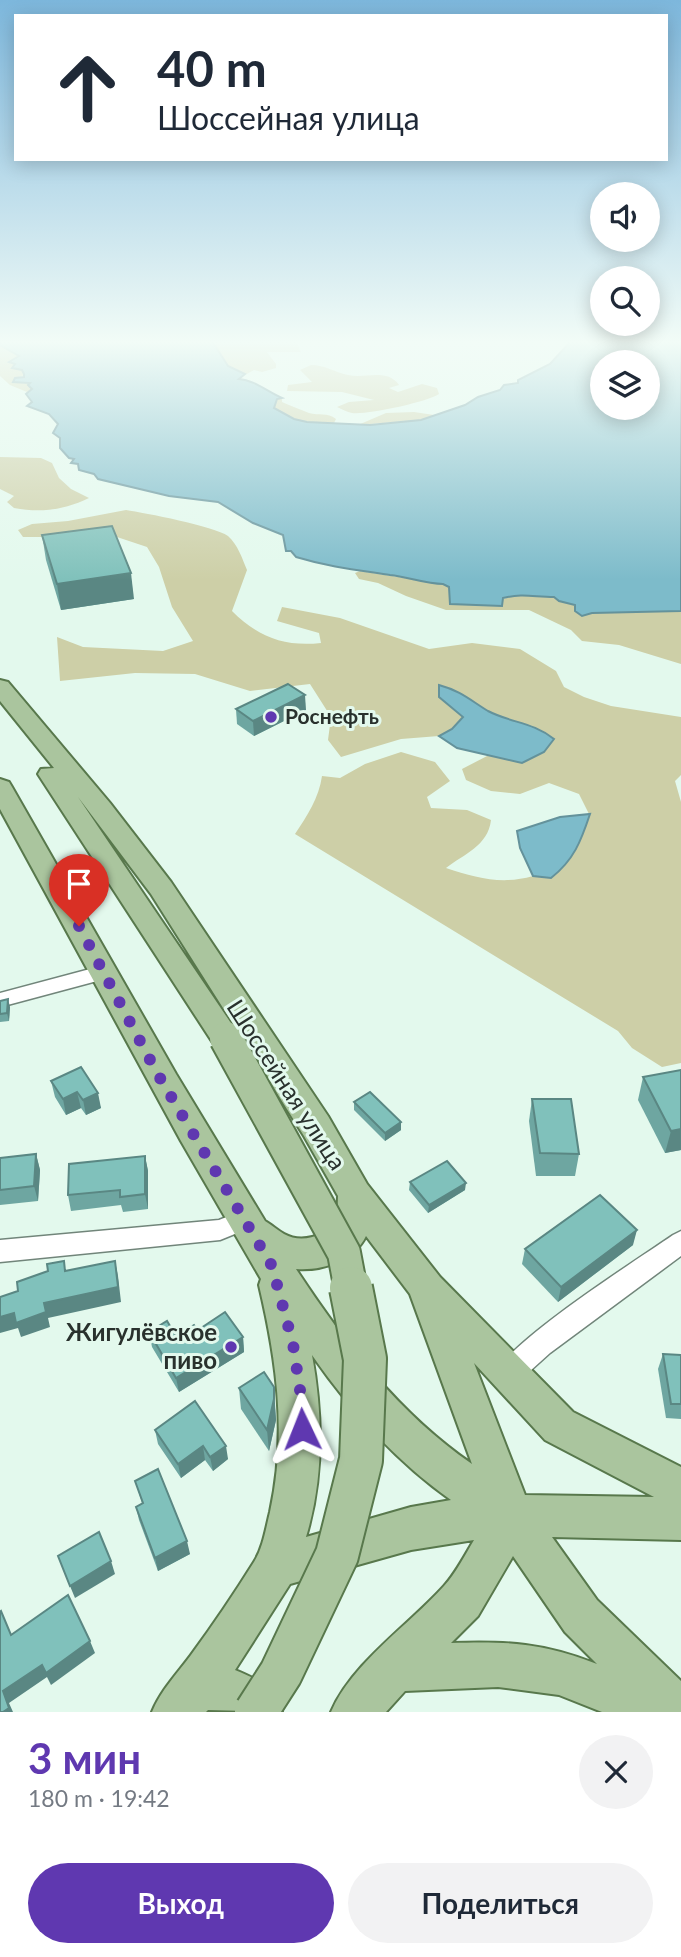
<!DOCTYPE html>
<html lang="ru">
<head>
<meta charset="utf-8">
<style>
  :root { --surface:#fff; --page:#f2f2f3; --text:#1f2937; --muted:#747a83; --accent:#5f38b0 }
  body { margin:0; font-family:Lato,sans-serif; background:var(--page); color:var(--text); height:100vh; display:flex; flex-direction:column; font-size:26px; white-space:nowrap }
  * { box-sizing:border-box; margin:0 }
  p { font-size:23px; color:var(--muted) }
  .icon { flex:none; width:38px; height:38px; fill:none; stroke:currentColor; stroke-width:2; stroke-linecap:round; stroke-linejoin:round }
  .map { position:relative; height:1712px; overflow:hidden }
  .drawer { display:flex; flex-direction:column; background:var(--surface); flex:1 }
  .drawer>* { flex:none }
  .top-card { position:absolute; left:14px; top:14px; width:654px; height:147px; border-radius:0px; box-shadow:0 4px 18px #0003; background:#fff; color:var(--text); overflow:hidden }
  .controls { position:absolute; left:590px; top:182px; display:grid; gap:14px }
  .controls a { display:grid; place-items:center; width:70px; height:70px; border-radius:50%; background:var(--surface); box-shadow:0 4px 18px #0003; font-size:35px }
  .pin { position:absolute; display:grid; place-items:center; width:60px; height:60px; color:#fff; margin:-72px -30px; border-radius:50% 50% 50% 0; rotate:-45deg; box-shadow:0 0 7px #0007 }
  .pin .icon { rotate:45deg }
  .me { position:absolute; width:77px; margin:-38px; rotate:358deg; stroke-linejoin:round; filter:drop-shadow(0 0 5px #0008) }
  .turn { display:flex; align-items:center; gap:24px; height:147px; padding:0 28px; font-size:32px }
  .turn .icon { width:91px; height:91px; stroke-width:2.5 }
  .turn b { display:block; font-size:49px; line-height:60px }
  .round { display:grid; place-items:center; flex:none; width:74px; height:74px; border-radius:37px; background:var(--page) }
  .headline { display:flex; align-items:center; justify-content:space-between; height:119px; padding:0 28px }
  h1 { font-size:42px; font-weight:700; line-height:52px; color:var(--accent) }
  .action { display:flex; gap:14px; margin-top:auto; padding:14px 28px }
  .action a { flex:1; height:80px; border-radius:42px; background:var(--accent); color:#fff; font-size:28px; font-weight:700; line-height:80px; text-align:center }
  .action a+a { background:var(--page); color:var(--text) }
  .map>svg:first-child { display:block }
  .green { fill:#cdcfa7 }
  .water { fill:#7dbbca; stroke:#64929b; stroke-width:2; fill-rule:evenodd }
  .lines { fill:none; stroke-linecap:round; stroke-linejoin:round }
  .street-casing { stroke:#71857a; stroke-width:3 }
  .primary-casing { stroke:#58784c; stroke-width:4 }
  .street { fill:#fff; fill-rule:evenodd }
  .primary { fill:#aac59e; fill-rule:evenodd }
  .primary-bridge-far1-casing { stroke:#58784c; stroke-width:36; stroke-linecap:butt }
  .primary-bridge-casing { stroke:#58784c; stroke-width:46; stroke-linecap:butt }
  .primary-bridge-far1 { stroke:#aac59e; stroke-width:32 }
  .primary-bridge { stroke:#aac59e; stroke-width:42 }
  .wall { fill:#6ea6a1 }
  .shaded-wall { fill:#5a8783 }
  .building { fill:#80c1bb; stroke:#5a8783; stroke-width:2 }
  .route { stroke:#5f38b0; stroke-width:12; stroke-dasharray:0 21.6 }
  .poi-dot { fill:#5f38b0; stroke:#e3f9ed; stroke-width:2.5 }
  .labels { text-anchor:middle; stroke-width:6; stroke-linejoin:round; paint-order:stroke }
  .poi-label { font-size:21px; font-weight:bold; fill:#29312d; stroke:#e3f9ed; text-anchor:start }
  .near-street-label { font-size:24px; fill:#29312d; stroke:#e3f9ed }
  .near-poi-label { font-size:24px; font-weight:bold; fill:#29312d; stroke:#e3f9ed; text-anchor:end }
</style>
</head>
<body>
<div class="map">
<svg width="681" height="1712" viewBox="0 0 681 1712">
  <rect width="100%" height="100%" fill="#e3f9ed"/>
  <!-- green -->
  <g class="green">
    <polygon points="212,341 300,341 297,343 301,352 267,352 276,364 276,368 262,372 254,370 245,375 228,366"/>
    <polygon points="0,345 19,356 10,362 15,363 14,369 22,370 25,375 15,378 31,383 31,390 27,392 10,385 0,376"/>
    <path d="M311 365C325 365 334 372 348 375 366 379 387 368 399 385L389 388 398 392 422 384 437 388 439 394C427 402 367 415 352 413 347 412 342 409 337 407L349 402 374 400 342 392 287 391 288 385 312 382 300 370Z"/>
    <path d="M282 398V402C290 406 300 409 309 413 319 416 327 412 336 419L334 423 307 422 294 419 273 407 277 399Z"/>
    <polygon points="414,412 434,415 421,420 358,425 386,413"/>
    <path d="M0 457 41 458 52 463 59 478 71 489 89 498C64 510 41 513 14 508L7 502 14 496 0 489Z"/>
    <path d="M126 510C145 513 214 526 228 536 238 545 242 558 247 570L232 611C258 637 284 647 321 643L319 633 277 621 282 607 340 618 429 649 472 643 520 649 556 671 564 687 584 697 611 706 681 717V775L675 781 681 802V1063L662 1067 632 1048 618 1031 295 834C307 816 319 798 322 776L340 778 365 764 401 752 435 762 450 781 427 797 431 808 467 810 491 820C488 846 464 854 446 868 476 878 502 885 533 876L520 848 517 831 560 817 589 814 579 794 549 783 520 794 491 791 466 780 462 769 489 755 457 748 439 736 401 739 341 757 328 740 331 717 310 684 250 691 195 674 135 673 60 681 57 637 83 647 163 651 193 641 172 607 159 567 147 547 117 537H23L18 530 32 524 68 521Z"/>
    <polygon points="360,571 444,584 449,587 449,596 455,604 501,600 519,593 538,597 554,597 559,601 575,605 575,611 583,616 592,613 681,611 681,664 619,645 582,641 571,630 529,610 446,610 406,596 378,583 359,579 355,573"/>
  </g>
  <!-- water -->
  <g class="water">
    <path d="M0 341H212L228 366 245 374 239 379C254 380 268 392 282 398L277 399 274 408 294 419 307 422 370 425 421 420 465 405 478 397 500 390 504 385 518 383V380L550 364 571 341H681V611L592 613 582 616 575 611V605L559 601 554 597C534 597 523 593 503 598L502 606 450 604 449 587 443 584C426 584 408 577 390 575 357 570 329 567 296 557L291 551H286L283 535 253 523 218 502 169 496 98 479 94 474 79 470 78 464 71 463 74 459 69 458 60 448V438L53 433 58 424 49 414 27 406 32 402 26 394 32 389 28 385 30 383 13 382 15 378 24 377V374L22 370 12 368 15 364 9 362 19 356 0 345ZM648 362V408H602V362Z"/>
    <path d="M439 685C461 691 470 700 488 711 511 723 533 722 554 739L544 752 522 763 457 748 439 736 452 729 463 717 439 697Z"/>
    <path d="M590 814C581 841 574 860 551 878L533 876 520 848 517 831 560 817Z"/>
  </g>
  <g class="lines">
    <defs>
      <g id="street">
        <polygon points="105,965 112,967 115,972 112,977 0,1007 0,993"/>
        <polygon points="244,1210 252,1213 256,1220 252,1227 220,1240 0,1262 0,1240 219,1220"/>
        <path d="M681 1231V1256L550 1353 519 1381 510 1385 501 1381 497 1372C510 1341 638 1259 673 1235Z"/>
      </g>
      <path id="primary" d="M0 680 8 682 110 803 171 882 328 1116 367 1184 440 1277 573 1412 681 1467V1540L552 1537 597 1600 681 1681V1712H602L559 1695 498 1687 405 1691 386 1712H331C352 1663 409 1625 444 1586 456 1573 465 1555 474 1540L411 1550 290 1584 235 1670C261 1681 271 1685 282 1712L208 1710 206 1712H152C161 1690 177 1674 191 1655 213 1625 234 1594 254 1562 263 1548 266 1528 270 1512 287 1434 277 1361 259 1285L261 1279 181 1141 0 809V779L9 782 12 787 176 1074 265 1221C272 1225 277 1230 284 1234 302 1244 324 1236 337 1222L338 1196 304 1136 151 894 78 797 241 1038 237 1046 226 1050 215 1046 38 774 41 769 54 768 0 701ZM366 1236 410 1294 472 1464C399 1414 344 1342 296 1269 322 1271 354 1261 366 1236ZM312 1355C351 1411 396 1461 451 1500L411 1507 306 1537C324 1477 323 1416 312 1355ZM474 1363 545 1440 654 1497 525 1495ZM513 1556 565 1632 597 1664C544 1643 508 1641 451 1643L478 1616Z"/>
    </defs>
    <!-- street casing -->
    <use href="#street" class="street-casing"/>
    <!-- primary casing -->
    <use href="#primary" class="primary-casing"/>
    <!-- street -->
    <use href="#street" class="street"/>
    <!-- primary -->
    <use href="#primary" class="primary"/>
    <defs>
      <polyline id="primary-bridge-far1" points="226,1038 344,1253 351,1290"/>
      <polyline id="primary-bridge" points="256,1712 281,1673 337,1555 361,1460 365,1359 351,1288"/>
    </defs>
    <!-- primary-bridge-far1 casing -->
    <use href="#primary-bridge-far1" class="primary-bridge-far1-casing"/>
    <!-- primary-bridge casing -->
    <use href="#primary-bridge" class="primary-bridge-casing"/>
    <!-- primary-bridge-far1 -->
    <use href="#primary-bridge-far1" class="primary-bridge-far1"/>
    <!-- primary-bridge -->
    <use href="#primary-bridge" class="primary-bridge"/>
  </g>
  <!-- wall -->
  <g class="wall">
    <polygon points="42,535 134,599 61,610 46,560"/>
    <polygon points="236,709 306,710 254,736 237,724"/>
    <polygon points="0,1001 10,1007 9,1021 0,1022"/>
    <polygon points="81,1067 101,1108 86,1115 81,1108 66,1115 55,1097 51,1081"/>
    <polygon points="681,1070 681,1150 665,1153 638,1100 643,1077"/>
    <polygon points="532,1099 579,1154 575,1176 536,1176 529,1121"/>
    <polygon points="354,1102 401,1130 385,1141 354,1110"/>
    <polygon points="36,1154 40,1170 38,1201 0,1205 0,1158"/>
    <polygon points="145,1156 148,1171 148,1209 123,1212 121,1205 71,1211 68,1195"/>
    <polygon points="410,1182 465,1190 428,1213 409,1190"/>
    <polygon points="633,1245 558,1302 522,1264 525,1249"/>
    <polygon points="198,1330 243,1337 244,1352 179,1392 152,1347 149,1332 176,1336"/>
    <polygon points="663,1354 681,1355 681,1419 666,1418 658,1369"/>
    <polygon points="239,1388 275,1408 276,1420 269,1451 241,1409"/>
    <polygon points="195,1401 228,1459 213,1471 205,1460 181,1478 158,1444 155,1430"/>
    <polygon points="135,1481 190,1554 158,1571 139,1520 136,1507 142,1503"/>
  </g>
  <!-- shaded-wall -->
  <g class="shaded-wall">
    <polygon points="131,573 134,599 61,610 57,584"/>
    <polygon points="305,695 306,710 254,736 253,721"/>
    <polygon points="8,999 10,1007 9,1021 7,1013"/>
    <polygon points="77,1092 81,1108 66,1115 63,1099"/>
    <polygon points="98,1093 101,1108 86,1115 83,1100"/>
    <polygon points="401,1122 401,1130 385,1141 385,1133"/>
    <polygon points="681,1129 681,1150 665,1153 671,1131"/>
    <polygon points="36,1154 40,1170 38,1201 34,1186"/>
    <polygon points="145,1156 148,1171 148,1209 145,1194"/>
    <polygon points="466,1183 465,1190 428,1213 429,1205"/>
    <polygon points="637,1230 633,1245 558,1302 561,1287"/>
    <polygon points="115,1261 118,1276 121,1302 48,1318 50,1327 21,1337 18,1328 0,1333 0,1317 44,1303"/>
    <polygon points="243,1337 244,1352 179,1392 176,1378"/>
    <polygon points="274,1387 276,1420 269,1451 267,1430"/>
    <polygon points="203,1446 205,1460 181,1478 178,1464"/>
    <polygon points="226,1446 228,1459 213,1471 210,1457"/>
    <polygon points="187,1541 190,1554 158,1571 155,1558"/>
    <polygon points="111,1561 115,1574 75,1598 70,1586"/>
    <polygon points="90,1641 95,1653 51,1685 47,1677 9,1703 13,1712 3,1712 3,1691 42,1665"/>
  </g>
  <!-- building -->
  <g class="building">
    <polygon points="112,526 131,573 57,584 42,535"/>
    <polygon points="288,684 305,695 253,721 236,709"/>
    <polygon points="8,999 7,1013 0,1014 0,1001"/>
    <polygon points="81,1067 98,1093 83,1100 77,1092 63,1099 51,1081"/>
    <polygon points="681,1070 681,1129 671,1131 643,1077"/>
    <polygon points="370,1092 401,1122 385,1133 354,1102"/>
    <polygon points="532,1099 571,1099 579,1154 540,1153"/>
    <polygon points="36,1154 34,1186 0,1190 0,1158"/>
    <polygon points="145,1156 145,1194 120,1197 120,1190 68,1195 69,1164"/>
    <polygon points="447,1161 466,1183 429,1205 410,1182"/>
    <polygon points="600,1195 637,1230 561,1287 525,1249"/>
    <polygon points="64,1261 65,1271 115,1261 118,1287 44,1303 46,1312 16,1323 14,1313 0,1317 0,1297 18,1291 17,1282 48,1271 47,1264"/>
    <polygon points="225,1312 243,1337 176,1378 149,1332 167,1321 176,1336 194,1325 198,1330"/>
    <polygon points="663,1354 681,1355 681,1404 671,1404"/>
    <polygon points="264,1372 274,1387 274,1399 267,1430 239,1388"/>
    <polygon points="195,1401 226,1446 210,1457 203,1446 178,1464 155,1430"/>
    <polygon points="158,1469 187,1541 155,1558 136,1507 143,1503 135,1481"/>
    <polygon points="99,1532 111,1561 70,1586 58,1556"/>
    <polygon points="68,1595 90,1641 46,1673 42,1665 3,1691 9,1708 3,1712 0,1712 0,1612 1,1611 11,1635"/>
  </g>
  <!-- sky -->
  <linearGradient id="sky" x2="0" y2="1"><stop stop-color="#7db7dc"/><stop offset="0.59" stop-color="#f2fcf7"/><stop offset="1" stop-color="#f2fcf7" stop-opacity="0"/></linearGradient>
  <rect width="681" height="580" fill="url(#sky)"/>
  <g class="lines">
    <!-- route -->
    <polyline class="route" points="79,926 157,1073 272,1266 293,1344 300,1390 302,1429"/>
  </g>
  <!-- markers -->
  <g class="poi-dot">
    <circle cx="271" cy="717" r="7"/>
    <circle cx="231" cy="1347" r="7"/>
  </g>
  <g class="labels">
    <!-- poi labels -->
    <g class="poi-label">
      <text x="285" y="724">Роснефть</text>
    </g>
    <!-- near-street labels -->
    <g class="near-street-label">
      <text transform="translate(286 1085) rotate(57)" y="8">Шоссейная улица</text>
    </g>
    <!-- near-poi labels -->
    <g class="near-poi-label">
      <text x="217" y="1341">Жигулёвское<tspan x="217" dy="28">пиво</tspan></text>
    </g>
  </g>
</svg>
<div class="controls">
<a><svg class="icon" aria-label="sound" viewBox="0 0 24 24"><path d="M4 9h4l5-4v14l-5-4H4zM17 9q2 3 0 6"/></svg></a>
<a><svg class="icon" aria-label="search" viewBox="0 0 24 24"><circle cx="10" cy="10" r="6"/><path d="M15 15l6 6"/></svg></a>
<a><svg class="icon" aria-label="layers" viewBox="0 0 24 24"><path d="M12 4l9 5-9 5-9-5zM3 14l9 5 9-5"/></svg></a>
</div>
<div class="pin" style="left:79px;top:926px;background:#d93025"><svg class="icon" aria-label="arrive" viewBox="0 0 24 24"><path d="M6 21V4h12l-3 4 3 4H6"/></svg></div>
<svg class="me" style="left:302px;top:1429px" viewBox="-20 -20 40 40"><path d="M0-17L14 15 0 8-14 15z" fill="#5f38b0" stroke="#fff" stroke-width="4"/></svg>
<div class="top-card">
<div class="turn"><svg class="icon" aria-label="ahead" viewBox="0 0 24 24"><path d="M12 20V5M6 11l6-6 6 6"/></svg><div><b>40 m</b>Шоссейная улица</div></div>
</div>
</div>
<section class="drawer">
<div class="headline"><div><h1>3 мин</h1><p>180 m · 19:42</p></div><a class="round"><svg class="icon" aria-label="close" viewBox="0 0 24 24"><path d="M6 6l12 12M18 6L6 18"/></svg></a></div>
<div class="action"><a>Выход</a><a>Поделиться</a></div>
</section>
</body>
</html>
